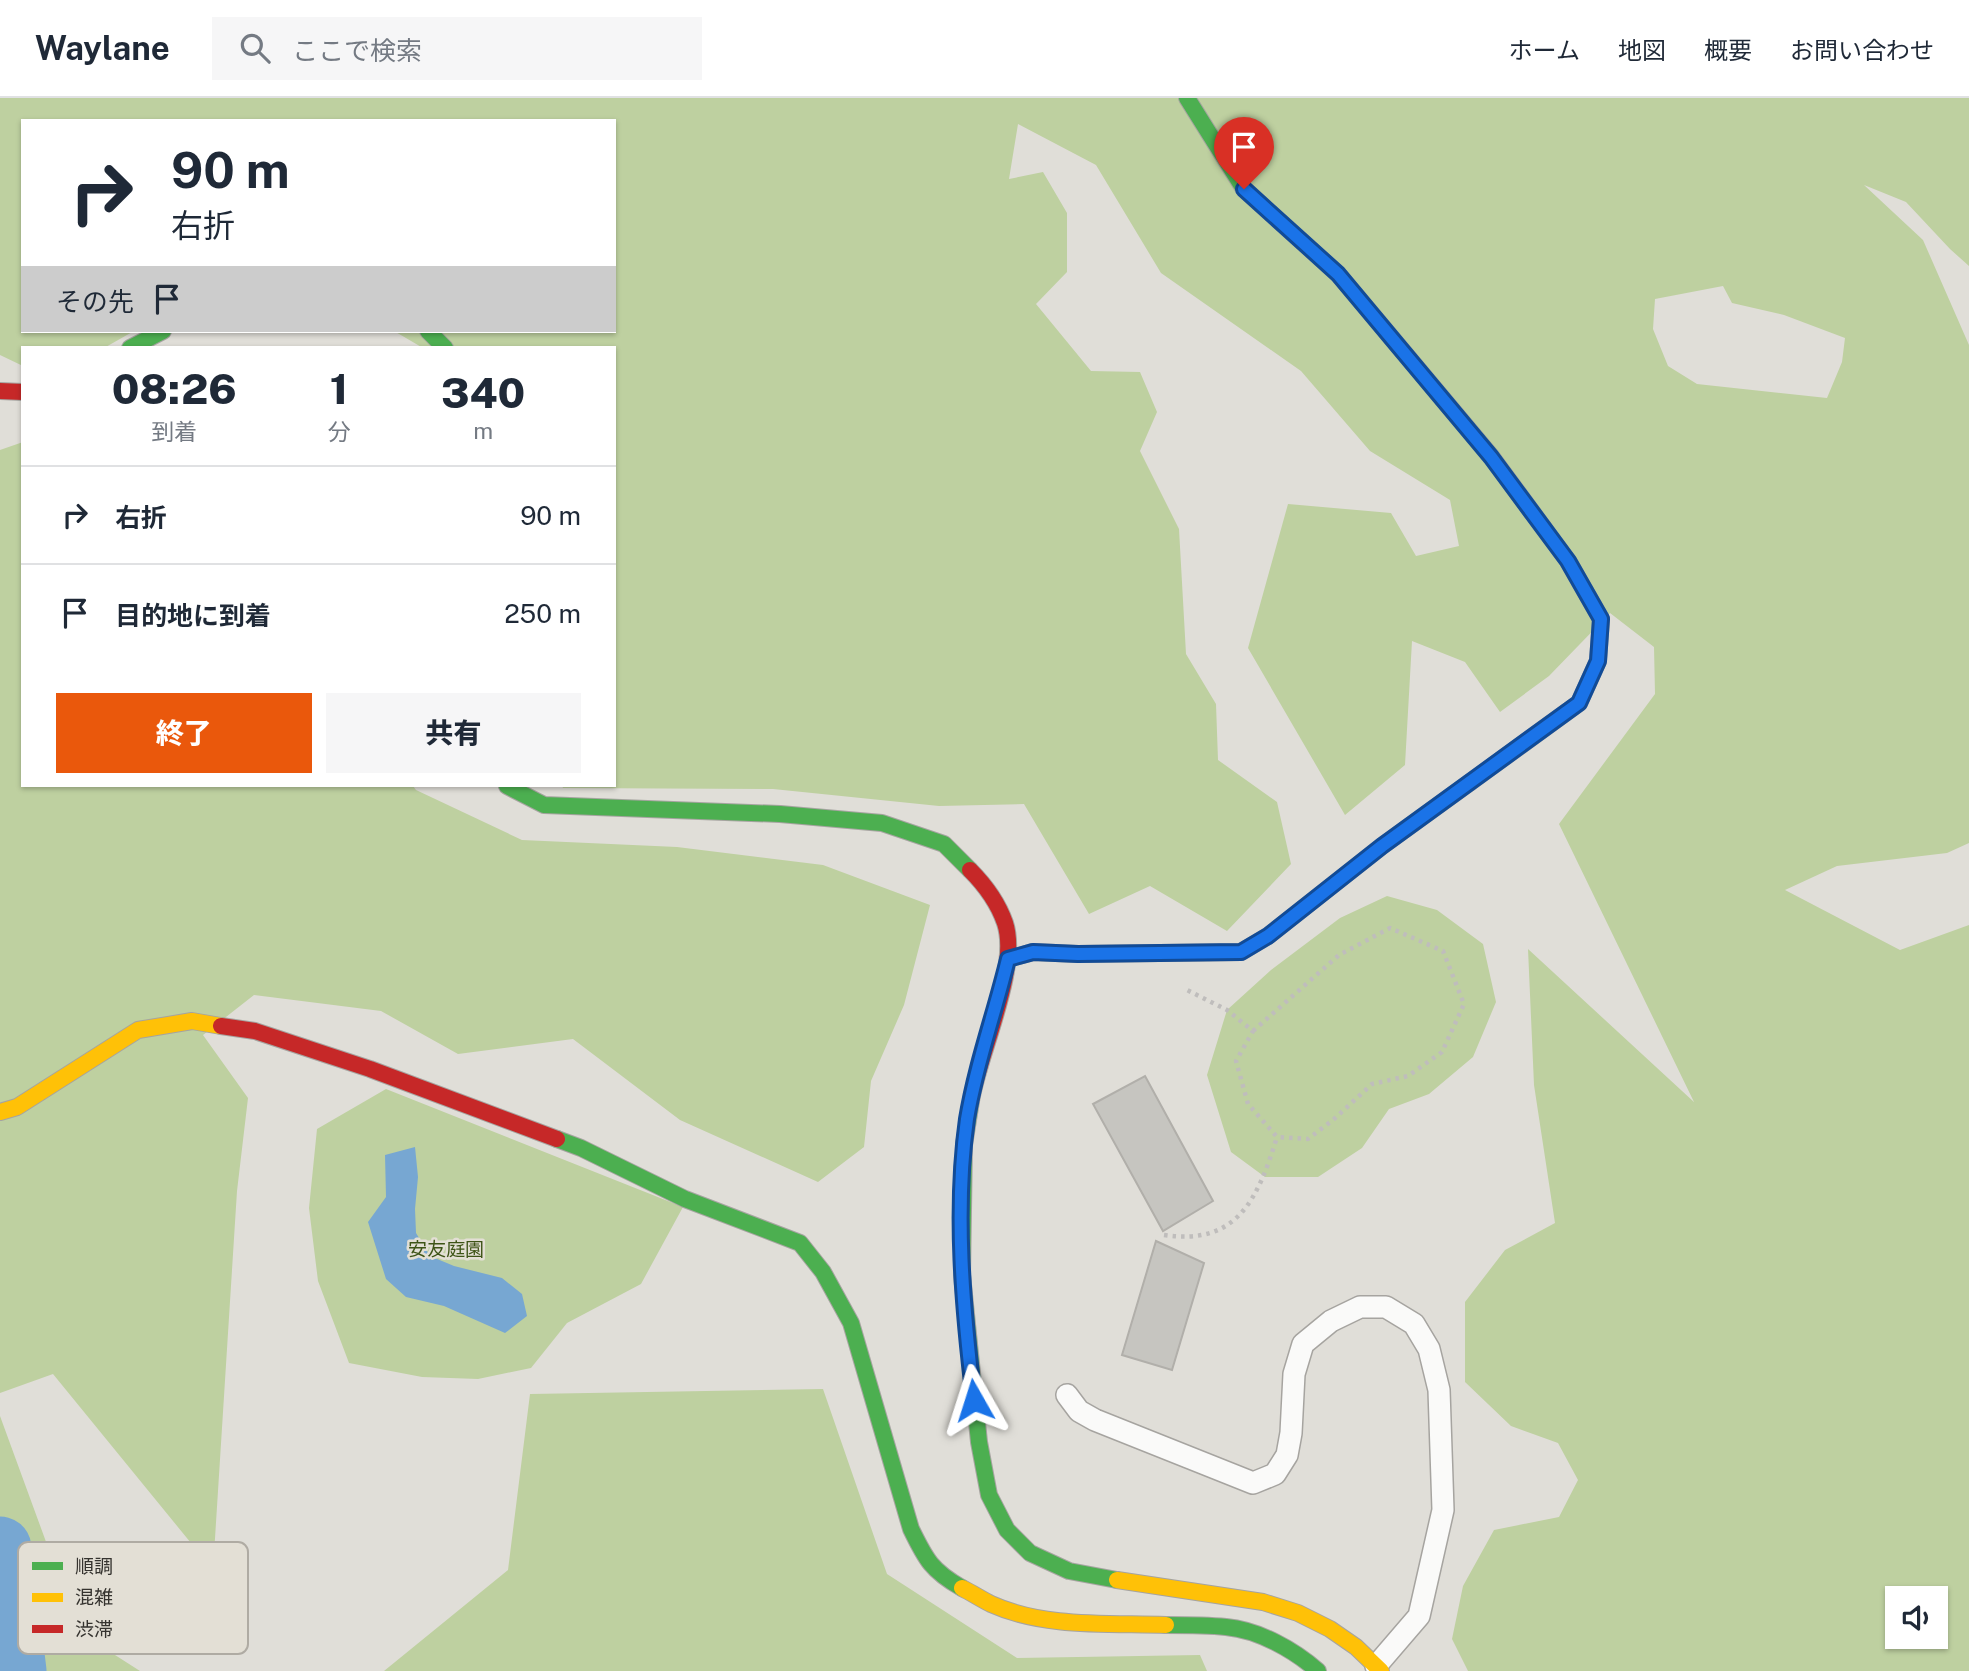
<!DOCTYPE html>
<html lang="ja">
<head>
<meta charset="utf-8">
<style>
  :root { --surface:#fff; --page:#f6f6f7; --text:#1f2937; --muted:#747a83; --line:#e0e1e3; --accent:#ea580c }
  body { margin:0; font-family:"Public Sans","Noto Sans JP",sans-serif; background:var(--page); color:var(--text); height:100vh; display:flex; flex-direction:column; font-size:26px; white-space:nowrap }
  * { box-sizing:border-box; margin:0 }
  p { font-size:23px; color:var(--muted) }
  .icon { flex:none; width:38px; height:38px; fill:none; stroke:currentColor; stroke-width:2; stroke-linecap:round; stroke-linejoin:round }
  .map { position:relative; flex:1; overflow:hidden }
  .drawer { position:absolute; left:21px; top:248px; width:595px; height:441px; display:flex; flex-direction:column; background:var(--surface); border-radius:0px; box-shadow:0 2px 5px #0004 }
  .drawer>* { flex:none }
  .guide { position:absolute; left:21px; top:21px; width:595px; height:214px; border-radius:0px; box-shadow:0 2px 5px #0004; background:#fff; color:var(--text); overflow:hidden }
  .tools { position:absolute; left:1885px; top:1488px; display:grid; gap:14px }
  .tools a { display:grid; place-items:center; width:63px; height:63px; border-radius:0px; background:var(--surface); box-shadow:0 2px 5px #0004; font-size:35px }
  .pin { position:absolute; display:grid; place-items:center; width:60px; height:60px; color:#fff; margin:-72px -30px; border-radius:50% 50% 50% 0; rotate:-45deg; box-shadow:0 0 7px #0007 }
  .pin .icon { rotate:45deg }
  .me { position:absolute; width:77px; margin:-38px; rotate:354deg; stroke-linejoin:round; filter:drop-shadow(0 0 5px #0008) }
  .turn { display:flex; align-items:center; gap:24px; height:147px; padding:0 35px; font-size:32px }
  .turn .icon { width:91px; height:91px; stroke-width:2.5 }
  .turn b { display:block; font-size:49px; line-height:60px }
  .then { display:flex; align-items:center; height:66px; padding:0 35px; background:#0003; gap:14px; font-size:26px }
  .eta { display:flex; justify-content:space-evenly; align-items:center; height:119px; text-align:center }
  .eta b { font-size:42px; font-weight:800; line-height:49px }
  .primary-button { display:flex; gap:14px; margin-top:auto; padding:14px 35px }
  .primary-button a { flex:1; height:80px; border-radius:0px; background:var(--accent); color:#fff; font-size:28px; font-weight:800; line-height:80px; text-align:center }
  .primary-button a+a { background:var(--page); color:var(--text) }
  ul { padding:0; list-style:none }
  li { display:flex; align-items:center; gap:21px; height:98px; padding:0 35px; border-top:2px solid var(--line) }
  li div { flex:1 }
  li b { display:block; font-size:26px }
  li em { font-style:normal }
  header { display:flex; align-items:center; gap:42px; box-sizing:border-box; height:98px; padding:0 35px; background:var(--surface); border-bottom:2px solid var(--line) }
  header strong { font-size:33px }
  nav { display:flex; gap:38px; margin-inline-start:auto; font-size:24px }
  .search { width:490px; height:63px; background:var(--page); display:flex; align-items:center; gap:18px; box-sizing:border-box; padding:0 24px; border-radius:0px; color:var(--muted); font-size:26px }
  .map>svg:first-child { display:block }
  .green { fill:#bed0a0; fill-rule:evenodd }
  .water { fill:#77a7d2 }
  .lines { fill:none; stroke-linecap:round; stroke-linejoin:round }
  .river { stroke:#77a7d2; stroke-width:63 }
  .building { fill:#c6c5c0; stroke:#b1afaa; stroke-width:2 }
  .lane-casing { stroke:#a6a4a0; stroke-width:24 }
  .fast-casing { stroke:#a6a4a0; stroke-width:18 }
  .slow-casing { stroke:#a6a4a0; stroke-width:18 }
  .jam-casing { stroke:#a6a4a0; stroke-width:18 }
  .path { stroke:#bfbdbc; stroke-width:4.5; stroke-dasharray:3.5 5; stroke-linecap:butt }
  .lane { stroke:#fafaf9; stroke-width:21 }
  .fast { stroke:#4caf50; stroke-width:16 }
  .slow { stroke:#ffc107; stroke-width:16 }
  .jam { stroke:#c62828; stroke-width:16 }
  .route-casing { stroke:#114b97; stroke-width:18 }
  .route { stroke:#1a73e8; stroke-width:12 }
  .labels { text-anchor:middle; stroke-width:5; stroke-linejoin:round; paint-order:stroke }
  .park-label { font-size:19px; fill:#3e5417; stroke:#e3dfd5 }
  .key { fill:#e3dfd5; stroke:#afaba3; stroke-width:2 }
  .key-label { font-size:19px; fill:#35332f }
</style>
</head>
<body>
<header>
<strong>Waylane</strong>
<div class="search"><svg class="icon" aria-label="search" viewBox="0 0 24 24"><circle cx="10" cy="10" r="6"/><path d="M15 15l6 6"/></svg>ここで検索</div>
<nav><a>ホーム</a><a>地図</a><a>概要</a><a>お問い合わせ</a></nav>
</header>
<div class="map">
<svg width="1969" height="1573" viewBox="0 0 1969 1573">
  <rect width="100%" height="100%" fill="#e0ded8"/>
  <!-- green -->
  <g class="green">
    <path d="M0 0H1969V168L1950 151 1906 104 1864 87 1923 142 1969 247V745L1947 755 1837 768 1785 792 1900 852 1969 827V1573H1468L1452 1541 1463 1488 1494 1432 1559 1419 1578 1382 1558 1345 1511 1328 1465 1284V1204L1505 1152 1555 1125 1534 987 1528 851 1694 1004 1559 726 1655 596 1654 549 1610 515 1549 578 1500 614 1465 564 1412 543 1405 667 1345 717 1248 550 1288 406 1391 415 1416 458 1459 448 1450 402 1370 353 1301 273 1161 175 1096 67 1018 26 1009 81 1043 74 1067 115V174L1036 206 1091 273 1140 274 1157 314 1140 353 1179 431 1186 556 1216 606 1218 662 1277 704 1291 766 1227 833 1150 788 1089 816 1024 706 939 708 773 691 563 690 562 688H614V250H423L394 233H614V23H23V233H134L104 250H23V268L0 257ZM1723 188 1732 205 1784 217 1845 240 1842 264 1827 300 1697 286 1668 268 1653 231 1655 201ZM1897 1500H1936V1538H1897Z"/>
    <polygon points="23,344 23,688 413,688 416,692 522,742 677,749 823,767 930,807 904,907 871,983 864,1049 818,1084 680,1022 573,941 458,956 381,913 254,897 203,937 248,1000 237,1093 213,1472 53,1276 0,1295 0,352"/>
    <polygon points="1387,798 1437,812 1483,846 1496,904 1473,959 1429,996 1389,1011 1362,1050 1318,1079 1265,1079 1231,1054 1207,977 1227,912 1271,872 1340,820"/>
    <polygon points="386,991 683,1109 641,1186 567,1225 531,1270 478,1281 422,1279 349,1265 318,1183 309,1110 317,1031"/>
    <polygon points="823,1291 887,1476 1017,1560 1200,1557 1207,1573 384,1573 508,1472 530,1296"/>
    <polygon points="0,1318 79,1534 140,1573 0,1573"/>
  </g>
  <!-- water -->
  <polygon class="water" points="415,1049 418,1079 415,1111 416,1135 430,1158 454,1168 502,1180 522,1196 527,1218 505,1235 444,1208 406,1199 386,1181 368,1124 386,1099 385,1057"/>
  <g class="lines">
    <!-- river -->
    <polyline class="river" points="0,1450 15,1573"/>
  </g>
  <!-- building -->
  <g class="building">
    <polygon points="1145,978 1213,1103 1163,1133 1093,1006"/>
    <polygon points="1156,1143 1204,1165 1172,1272 1122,1257"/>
  </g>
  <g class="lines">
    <defs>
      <polyline id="lane" points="1067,1297 1079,1313 1095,1322 1253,1385 1275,1376 1287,1357 1291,1335 1294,1276 1303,1246 1331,1223 1360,1209 1386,1209 1414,1226 1429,1251 1439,1292 1443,1412 1419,1518 1376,1568"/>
      <g id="fast">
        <polyline points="1187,0 1244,91 1338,176 1491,358 1543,429"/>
        <polyline points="428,233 445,250"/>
        <polyline points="130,250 163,233"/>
        <polyline points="507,688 544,707 780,716 882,725 944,746 970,772"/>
        <polyline points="1008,861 1033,854 1078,856 1241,854 1268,838 1382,748 1469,685"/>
        <polyline points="971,1003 964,1047 962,1177 979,1344 989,1397 1007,1432 1030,1455 1069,1473 1117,1482"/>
        <path d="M557 1041 581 1050 685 1101 800 1145 823 1174 851 1225 911 1431C926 1462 932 1473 962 1490"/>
        <path d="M1166 1527C1186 1527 1206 1527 1226 1529 1259 1532 1294 1552 1318 1573"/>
      </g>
      <g id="slow">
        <polyline points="1469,685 1579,605 1598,563 1601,521 1568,463 1543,429"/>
        <polyline points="0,1014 17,1009 138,932 192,923 221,928"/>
        <polyline points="1117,1482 1263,1504 1298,1515 1330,1531 1356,1549 1381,1573"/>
        <path d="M962 1490C972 1495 981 1501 991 1506 1044 1530 1108 1525 1166 1527"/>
      </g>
      <g id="jam">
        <polyline points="0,293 23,294"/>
        <path d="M970 772C985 787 998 805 1005 825 1020 870 979 955 971 1003"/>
        <polyline points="221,928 255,933 370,971 557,1041"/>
      </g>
    </defs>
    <!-- lane casing -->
    <use href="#lane" class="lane-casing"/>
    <!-- fast casing -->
    <use href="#fast" class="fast-casing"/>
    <!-- slow casing -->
    <use href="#slow" class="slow-casing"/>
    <!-- jam casing -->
    <use href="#jam" class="jam-casing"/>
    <!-- path -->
    <g class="path">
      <polyline points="1253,933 1339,857 1390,830 1443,853 1464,906 1442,954 1408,978 1372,986 1333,1022 1308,1041 1277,1039"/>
      <path d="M1164 1137C1238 1148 1258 1100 1277 1039L1248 1006 1236 963 1253 933 1227 912 1187 892"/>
    </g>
    <!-- lane -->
    <use href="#lane" class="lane"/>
    <!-- fast -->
    <use href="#fast" class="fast"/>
    <!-- slow -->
    <use href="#slow" class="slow"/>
    <!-- jam -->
    <use href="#jam" class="jam"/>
  </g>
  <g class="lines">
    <defs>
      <path id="route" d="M974 1302C963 1210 954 1113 967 1021 976 966 995 915 1008 861L1033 854 1078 856 1241 854 1268 838 1382 748 1579 605 1598 563 1601 521 1568 463 1491 359 1338 176 1244 91"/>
    </defs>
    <!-- route casing -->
    <use href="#route" class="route-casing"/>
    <!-- route -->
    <use href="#route" class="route"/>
  </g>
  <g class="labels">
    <!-- park labels -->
    <g class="park-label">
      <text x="446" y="1158">安友庭園</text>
    </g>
  </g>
  <!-- legend -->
  <rect x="18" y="1444" width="230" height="112" rx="10" class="key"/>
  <rect x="32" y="1464" width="31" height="8" fill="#4caf50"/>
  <rect x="32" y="1495" width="31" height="9" fill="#ffc107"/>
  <rect x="32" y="1527" width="31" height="8" fill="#c62828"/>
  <g class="key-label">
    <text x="75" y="1475">順調</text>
    <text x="75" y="1506">混雑</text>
    <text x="75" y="1538">渋滞</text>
  </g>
</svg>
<div class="tools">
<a><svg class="icon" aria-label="sound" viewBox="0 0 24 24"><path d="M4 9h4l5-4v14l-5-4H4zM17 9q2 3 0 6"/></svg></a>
</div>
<div class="pin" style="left:1244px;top:91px;background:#d93025"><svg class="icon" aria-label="arrive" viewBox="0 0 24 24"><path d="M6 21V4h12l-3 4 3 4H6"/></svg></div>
<svg class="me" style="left:974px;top:1302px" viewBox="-20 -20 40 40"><path d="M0-17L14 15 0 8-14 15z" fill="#1a73e8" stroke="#fff" stroke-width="4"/></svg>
<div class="guide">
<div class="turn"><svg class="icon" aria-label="right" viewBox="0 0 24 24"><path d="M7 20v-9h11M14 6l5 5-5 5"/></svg><div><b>90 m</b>右折</div></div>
<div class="then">その先<svg class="icon" aria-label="arrive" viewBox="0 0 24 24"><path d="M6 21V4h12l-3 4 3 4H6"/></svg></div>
</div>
<section class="drawer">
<div class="eta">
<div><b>08:26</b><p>到着</p></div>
<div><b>1</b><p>分</p></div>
<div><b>340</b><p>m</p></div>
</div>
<ul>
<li><svg class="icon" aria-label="right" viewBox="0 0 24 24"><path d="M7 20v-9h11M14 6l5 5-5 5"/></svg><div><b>右折</b></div><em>90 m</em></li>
<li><svg class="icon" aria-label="arrive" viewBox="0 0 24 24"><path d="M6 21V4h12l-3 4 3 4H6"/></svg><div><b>目的地に到着</b></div><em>250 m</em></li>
</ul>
<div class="primary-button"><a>終了</a><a>共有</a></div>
</section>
</div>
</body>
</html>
